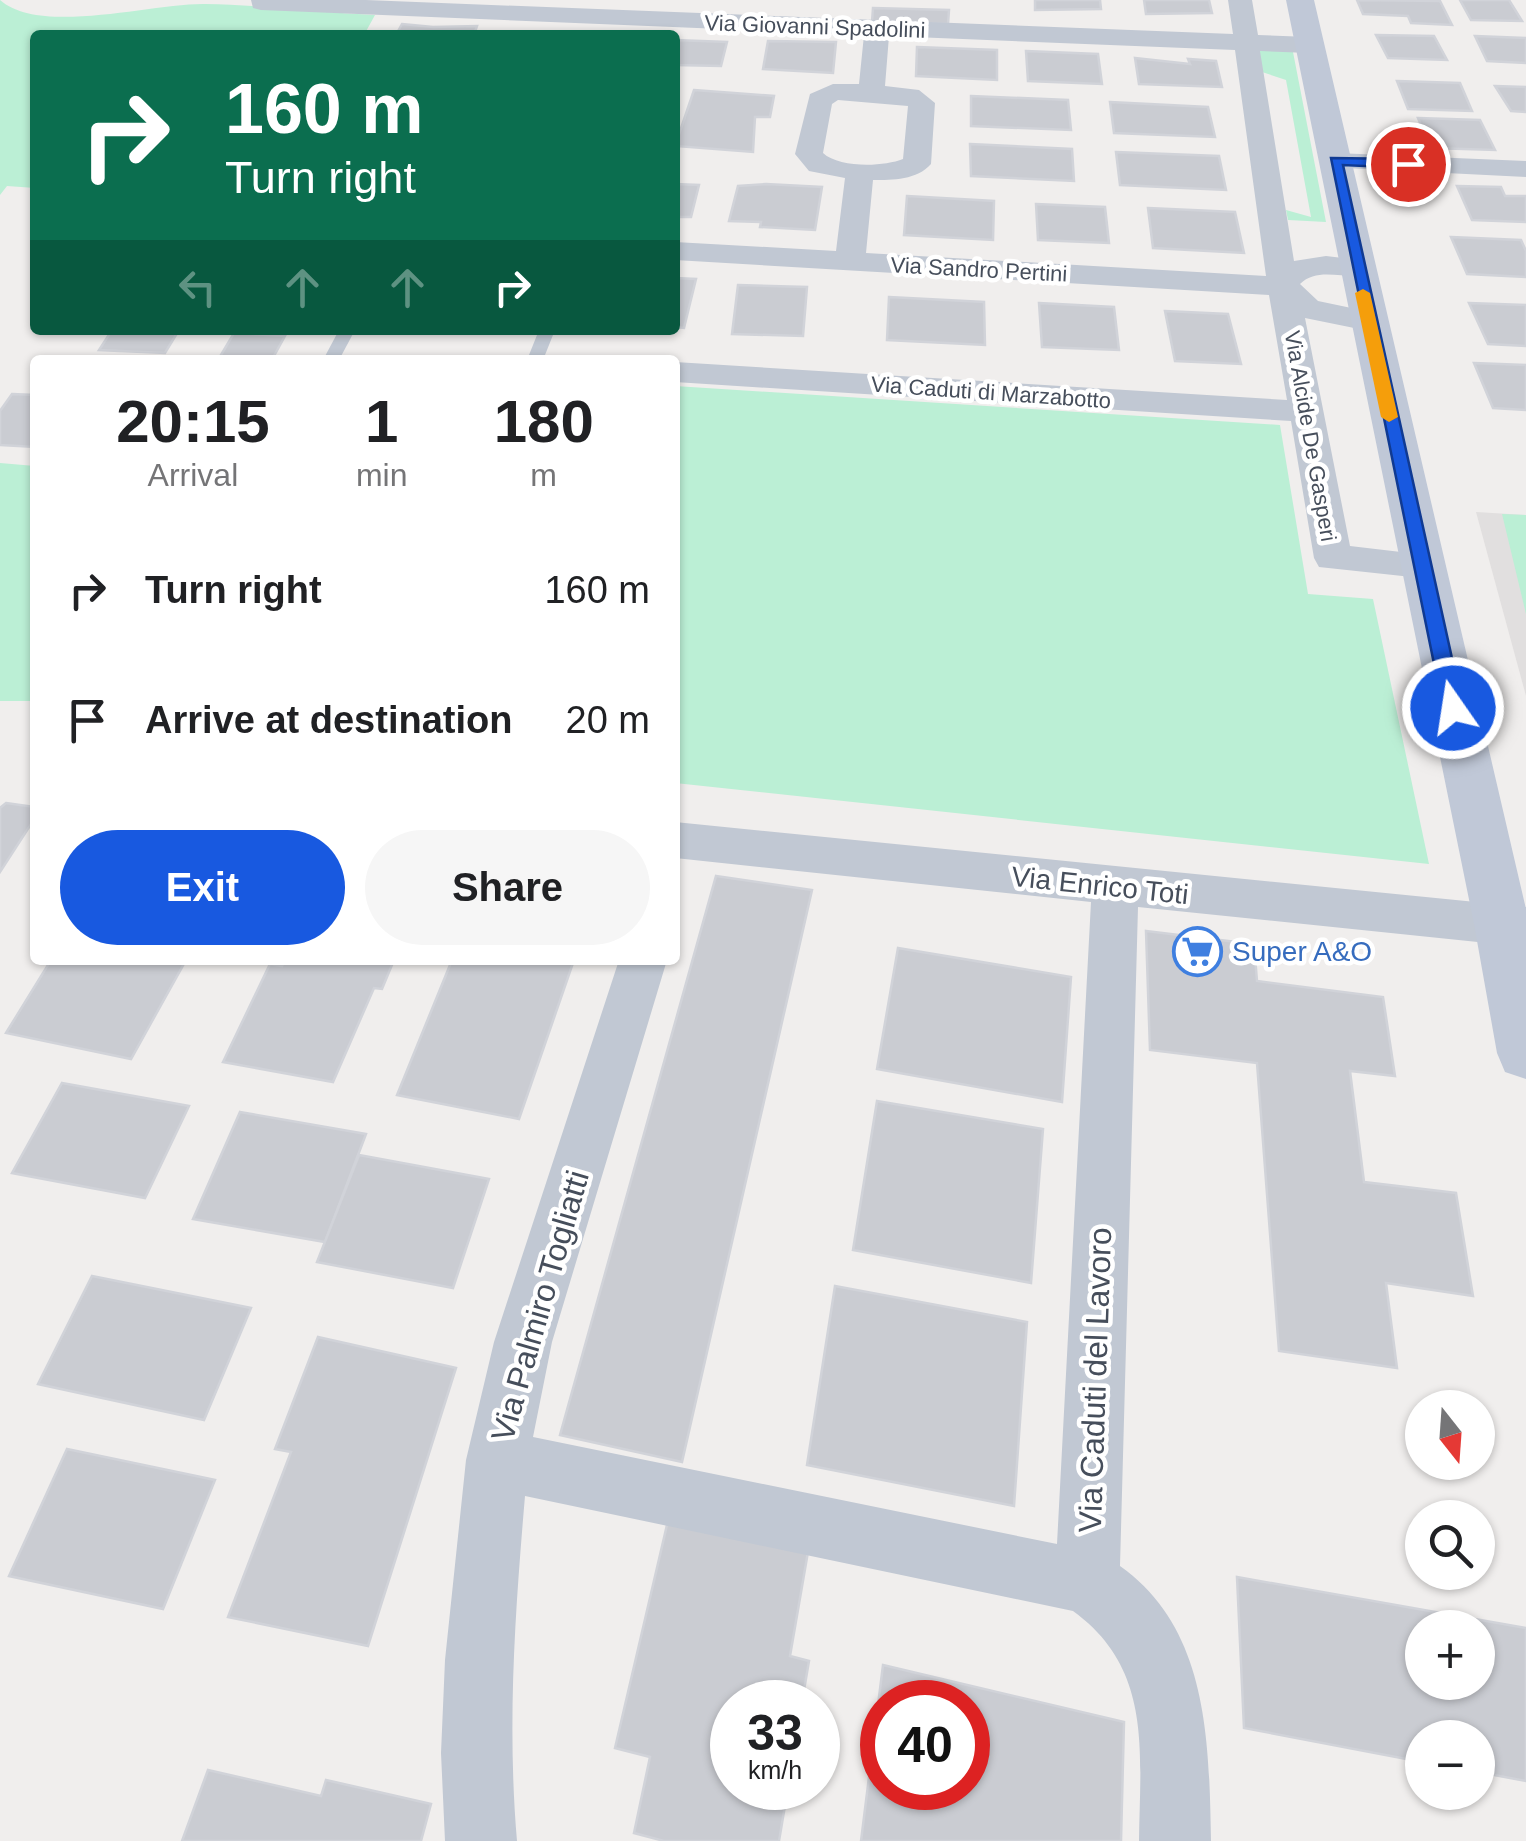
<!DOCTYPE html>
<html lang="en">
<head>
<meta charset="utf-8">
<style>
  :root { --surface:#fff; --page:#f6f6f6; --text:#202124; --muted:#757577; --accent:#1859e0 }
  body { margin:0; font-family:Arial,sans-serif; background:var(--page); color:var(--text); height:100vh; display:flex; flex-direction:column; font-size:38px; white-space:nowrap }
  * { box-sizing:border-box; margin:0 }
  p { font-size:32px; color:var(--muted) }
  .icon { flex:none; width:55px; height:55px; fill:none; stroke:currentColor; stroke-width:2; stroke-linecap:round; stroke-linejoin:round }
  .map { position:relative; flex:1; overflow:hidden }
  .details { position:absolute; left:30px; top:355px; width:650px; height:610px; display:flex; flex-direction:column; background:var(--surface); border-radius:10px; box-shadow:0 2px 8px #0004 }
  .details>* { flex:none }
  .banner { position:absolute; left:30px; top:30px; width:650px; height:305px; border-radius:10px; box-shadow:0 2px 8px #0004; background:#0b6e4f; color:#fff; overflow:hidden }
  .needle { width:65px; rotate:163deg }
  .tools { position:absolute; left:1405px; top:1390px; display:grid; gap:20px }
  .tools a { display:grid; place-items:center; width:90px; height:90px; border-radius:50%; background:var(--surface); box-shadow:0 2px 8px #0004; font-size:50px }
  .speed { position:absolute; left:710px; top:1680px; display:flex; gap:20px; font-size:50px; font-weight:700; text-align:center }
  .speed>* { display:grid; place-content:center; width:130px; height:130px; border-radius:50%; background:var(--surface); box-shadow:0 2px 8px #0004; line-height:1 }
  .speed small { font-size:25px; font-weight:400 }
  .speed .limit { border:15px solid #d22; background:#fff; color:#111 }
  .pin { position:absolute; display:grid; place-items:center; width:85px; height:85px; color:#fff; margin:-42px; border:5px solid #fff; border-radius:50%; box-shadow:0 2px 10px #0007 }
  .me { position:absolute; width:110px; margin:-55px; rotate:347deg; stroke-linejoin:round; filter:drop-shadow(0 0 8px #0008) }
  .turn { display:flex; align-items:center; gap:35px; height:210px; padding:0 30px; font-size:45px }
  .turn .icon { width:130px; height:130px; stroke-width:2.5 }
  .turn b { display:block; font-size:70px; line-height:85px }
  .lanes { display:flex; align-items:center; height:95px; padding:0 30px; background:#0003; justify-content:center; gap:50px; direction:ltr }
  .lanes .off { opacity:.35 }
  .eta { display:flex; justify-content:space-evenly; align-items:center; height:170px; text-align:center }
  .eta b { font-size:60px; font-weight:700; line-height:70px }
  .action { display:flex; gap:20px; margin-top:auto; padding:20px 30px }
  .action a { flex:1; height:115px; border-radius:60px; background:var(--accent); color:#fff; font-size:40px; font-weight:700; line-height:115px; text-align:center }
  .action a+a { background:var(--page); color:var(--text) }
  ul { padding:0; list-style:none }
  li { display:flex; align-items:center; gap:30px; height:130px; padding:0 30px }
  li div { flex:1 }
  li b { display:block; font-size:38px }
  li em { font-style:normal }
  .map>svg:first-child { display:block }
  .education { fill:#e1dfdf }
  .green { fill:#bbefd5 }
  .building { fill:#caccd2; stroke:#d1d3d9; stroke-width:2.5; fill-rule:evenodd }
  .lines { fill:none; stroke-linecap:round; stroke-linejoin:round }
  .lane { fill:#c1c8d3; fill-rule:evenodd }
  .street { fill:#c1c8d3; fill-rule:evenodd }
  .secondary { fill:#c0c8d7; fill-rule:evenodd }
  .route { fill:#1859e0; stroke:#103a92; stroke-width:2.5 }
  .slow { fill:#f59e0b }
  .labels { text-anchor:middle; stroke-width:9; stroke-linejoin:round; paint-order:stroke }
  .far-street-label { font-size:22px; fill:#464e5b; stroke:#fff }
  .street-label { font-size:28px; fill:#464e5b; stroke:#fff }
  .shop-label { font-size:28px; fill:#366cbe; stroke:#fff; text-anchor:start }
  .near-street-label { font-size:32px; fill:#464e5b; stroke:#fff }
</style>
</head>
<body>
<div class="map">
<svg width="1526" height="1841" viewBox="0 0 1526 1841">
  <rect width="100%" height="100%" fill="#f0eeed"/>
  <!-- education -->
  <polygon class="education" points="1476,512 1526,515 1526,696"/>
  <!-- green -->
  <g class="green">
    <path d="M0 0C41 36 152 3 205 4 261 5 318 12 375 15L364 35H35V188L7 186 0 195Z"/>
    <polygon points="1258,49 1293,52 1326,222 1288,220 1286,210 1311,217 1286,80 1262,72"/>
    <polygon points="675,386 1280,425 1308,594 1373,599 1429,864 675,783"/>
    <polygon points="0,463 35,466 35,701 0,701"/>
    <polygon points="1502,514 1526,515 1526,614"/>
  </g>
  <!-- building -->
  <g class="building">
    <polygon points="1035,0 1100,0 1101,9 1035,10"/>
    <polygon points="1144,0 1209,0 1212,13 1146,14"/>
    <polygon points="1357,0 1440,1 1452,25 1411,23 1408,16 1363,14"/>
    <polygon points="1460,0 1509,0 1522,21 1471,20"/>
    <polygon points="873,8 949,10 948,24 872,22"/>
    <polygon points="402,24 433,27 477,26 474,35 396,35"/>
    <polygon points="1376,35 1434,36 1447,60 1388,58"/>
    <polygon points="1475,36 1526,38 1526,63 1487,61"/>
    <polygon points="675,40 727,42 721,66 675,65"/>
    <polygon points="768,41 836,42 833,73 763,69"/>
    <polygon points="917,47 997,50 997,80 916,76"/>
    <polygon points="1026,51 1098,54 1102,84 1028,81"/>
    <polygon points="1135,58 1190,64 1188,59 1216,61 1222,87 1139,84"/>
    <polygon points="1397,81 1460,83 1472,111 1408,109"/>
    <polygon points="1495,86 1526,87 1526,112 1511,111"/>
    <polygon points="694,90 774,96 770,117 755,117 753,152 675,146"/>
    <polygon points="971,96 1068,100 1071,130 971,126"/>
    <polygon points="1110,102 1208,107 1215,137 1114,133"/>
    <polygon points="1418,118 1480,120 1495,150 1431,148"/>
    <polygon points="970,144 1072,149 1074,181 971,176"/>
    <polygon points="1116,152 1219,156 1226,190 1120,185"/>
    <polygon points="675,184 699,185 691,217 675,217"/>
    <polygon points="766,184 822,187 815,230 760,227 761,222 729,221 738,186"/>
    <polygon points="1457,186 1501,187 1505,196 1526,196 1526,222 1472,220"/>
    <polygon points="907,196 994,201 993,240 904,235"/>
    <polygon points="1036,204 1105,207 1109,243 1038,240"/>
    <polygon points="1148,208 1235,212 1244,253 1153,248"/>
    <polygon points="1451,237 1521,240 1526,251 1526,277 1467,274"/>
    <polygon points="675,278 696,279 684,328 675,327"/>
    <polygon points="738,285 807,287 803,336 732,334"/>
    <polygon points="889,297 984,302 985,345 887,340"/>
    <polygon points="1039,303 1114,307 1119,350 1042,347"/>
    <polygon points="1469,303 1526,305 1526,346 1488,344"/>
    <polygon points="1165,311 1228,314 1241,364 1175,361"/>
    <polygon points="112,330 179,330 165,353 99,350"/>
    <polygon points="234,333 285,336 274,356 289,357 218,360"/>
    <polygon points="1474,363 1526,365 1526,410 1493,408"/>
    <polygon points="12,394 35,395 35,447 0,445 0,411"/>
    <polygon points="6,803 35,807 35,818 0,872 0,808"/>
    <polygon points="716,876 812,890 682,1462 560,1435"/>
    <polygon points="1146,931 1254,944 1257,981 1383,997 1395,1076 1350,1071 1364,1182 1456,1193 1473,1296 1386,1283 1397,1368 1279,1351 1257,1063 1150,1050"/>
    <polygon points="898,948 1071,977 1062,1102 877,1069"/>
    <polygon points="51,960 85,962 186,960 131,1059 6,1033"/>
    <polygon points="285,960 394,960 382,989 374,988 333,1082 223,1062 270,964 282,966"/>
    <polygon points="452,960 574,960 519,1119 397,1095"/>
    <polygon points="62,1083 189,1106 145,1198 12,1173"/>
    <polygon points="877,1101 1043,1129 1031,1283 853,1250"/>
    <polygon points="240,1112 366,1134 325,1242 193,1219"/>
    <polygon points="359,1155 489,1179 453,1288 317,1262"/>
    <polygon points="92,1276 251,1308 204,1420 38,1384"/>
    <polygon points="835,1286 1027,1322 1014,1506 807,1465"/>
    <polygon points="318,1337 456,1368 368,1646 228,1617 291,1452 275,1449"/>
    <polygon points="67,1449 215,1480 163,1609 9,1576"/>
    <polygon points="670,1512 809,1546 790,1656 809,1661 802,1702 732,1702 732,1788 788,1788 779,1841 664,1841 634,1833 650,1757 615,1748"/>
    <path d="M1237 1577 1526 1628V1781L1478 1772V1738H1422V1762L1244 1728ZM1422 1628H1478V1682H1422Z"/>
    <path d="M883 1665 1124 1722 1121 1841H861ZM882 1702H968V1788H882Z"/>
    <polygon points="208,1770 321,1796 326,1780 431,1804 421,1841 182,1841"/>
  </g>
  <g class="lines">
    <!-- lane -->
    <g class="lane">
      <polygon points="339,330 355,330 339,360 323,360"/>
      <polygon points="539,330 555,330 543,360 527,360"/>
    </g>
    <!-- street -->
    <g class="street">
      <path d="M251 0H366L1233 34 1228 0H1252L1258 35 1309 37 1322 45 1309 53 1260 51 1294 261 1326 256 1368 261 1372 268 1368 275C1345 280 1318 266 1300 284L1318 301 1380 314 1385 321 1380 328 1369 331 1305 318 1350 546 1435 556 1440 565 1435 574 1421 578 1319 567 1314 558 1291 421 675 382V362L1287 400 1269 295 675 260V242L836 251 845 178 809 171 795 154 810 94 833 84H859L864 35 261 10 253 8ZM889 36 1235 50 1266 276 866 253 873 180C893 180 917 180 931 164L935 103 919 90 885 86ZM838 100 908 106 903 159C883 167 839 168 823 153L832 104Z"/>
      <polygon points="1336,153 1526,161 1526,177 1326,167 1322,161 1326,155"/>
      <path d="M675 822 1526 907V947L1138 907 1120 1566C1209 1629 1209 1742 1211 1841H1139C1140 1752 1153 1669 1073 1611L525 1496C515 1613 507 1725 517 1841H445L441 1753 445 1660 466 1460 494 1342 619 960H667L552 1342 533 1437 1057 1544 1091 902 675 858Z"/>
    </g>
    <!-- secondary -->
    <polygon class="secondary" points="1286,0 1314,0 1526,909 1526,1079 1505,1072 1497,1053 1474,924"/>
  </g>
  <!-- route -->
  <polygon class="route" points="1331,158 1408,159 1414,164 1408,168 1343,165 1463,708 1453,715 1443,708"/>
  <!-- slow -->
  <polygon class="slow" points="1363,289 1370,293 1398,417 1389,422 1381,417 1355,293"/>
  <!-- icons -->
  <defs>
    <symbol id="supermarket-ring" viewBox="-11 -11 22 22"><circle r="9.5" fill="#fff" stroke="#3f7fe0" stroke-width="1.5"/><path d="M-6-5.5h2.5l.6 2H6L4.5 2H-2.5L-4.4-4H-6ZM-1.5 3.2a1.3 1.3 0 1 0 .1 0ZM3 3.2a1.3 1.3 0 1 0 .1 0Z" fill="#3f7fe0"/></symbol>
  </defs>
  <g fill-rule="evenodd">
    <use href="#supermarket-ring" x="1170" y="924" width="55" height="55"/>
  </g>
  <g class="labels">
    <!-- far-street labels -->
    <g class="far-street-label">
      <text transform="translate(815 26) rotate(2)" y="8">Via Giovanni Spadolini</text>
      <text transform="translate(979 269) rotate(3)" y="8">Via Sandro Pertini</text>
      <text transform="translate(991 392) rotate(4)" y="8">Via Caduti di Marzabotto</text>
      <text transform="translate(1311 436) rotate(80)" y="8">Via Alcide De Gasperi</text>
    </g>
    <!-- street labels -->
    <g class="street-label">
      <text transform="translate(1100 885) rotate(6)" y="10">Via Enrico Toti</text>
    </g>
    <!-- shop labels -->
    <g class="shop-label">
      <text x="1232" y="961">Super A&amp;O</text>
    </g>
    <!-- near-street labels -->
    <g class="near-street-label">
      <text transform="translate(540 1306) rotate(-74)" y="11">Via Palmiro Togliatti</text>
      <text transform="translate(1095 1380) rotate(-88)" y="11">Via Caduti del Lavoro</text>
    </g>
  </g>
</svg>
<div class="tools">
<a><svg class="needle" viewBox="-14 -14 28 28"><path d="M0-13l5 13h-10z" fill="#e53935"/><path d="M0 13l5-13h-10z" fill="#757577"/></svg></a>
<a><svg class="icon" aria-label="search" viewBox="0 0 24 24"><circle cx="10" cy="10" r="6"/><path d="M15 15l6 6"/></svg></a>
<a>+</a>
<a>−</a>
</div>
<div class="speed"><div>33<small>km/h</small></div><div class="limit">40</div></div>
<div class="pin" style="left:1408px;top:164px;background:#d93025"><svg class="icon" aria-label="arrive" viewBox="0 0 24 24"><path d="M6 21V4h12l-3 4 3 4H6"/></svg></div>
<svg class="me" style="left:1453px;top:708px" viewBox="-20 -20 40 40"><circle r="17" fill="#1859e0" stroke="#fff" stroke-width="3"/><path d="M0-11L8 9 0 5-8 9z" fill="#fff"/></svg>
<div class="banner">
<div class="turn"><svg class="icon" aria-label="right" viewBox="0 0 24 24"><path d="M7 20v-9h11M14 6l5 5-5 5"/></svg><div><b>160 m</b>Turn right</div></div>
<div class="lanes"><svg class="icon off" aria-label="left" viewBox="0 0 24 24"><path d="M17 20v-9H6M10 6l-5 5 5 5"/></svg><svg class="icon off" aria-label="ahead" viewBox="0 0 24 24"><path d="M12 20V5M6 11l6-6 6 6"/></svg><svg class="icon off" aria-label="ahead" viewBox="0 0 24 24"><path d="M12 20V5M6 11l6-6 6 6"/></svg><svg class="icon" aria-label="right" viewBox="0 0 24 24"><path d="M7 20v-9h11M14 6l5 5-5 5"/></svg></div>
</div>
<section class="details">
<div class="eta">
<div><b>20:15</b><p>Arrival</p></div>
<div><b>1</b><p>min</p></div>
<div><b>180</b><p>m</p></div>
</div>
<ul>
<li><svg class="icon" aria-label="right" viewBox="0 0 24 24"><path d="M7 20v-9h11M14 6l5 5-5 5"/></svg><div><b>Turn right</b></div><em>160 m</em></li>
<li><svg class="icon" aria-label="arrive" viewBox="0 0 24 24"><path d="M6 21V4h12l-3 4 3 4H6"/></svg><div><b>Arrive at destination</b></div><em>20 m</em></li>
</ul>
<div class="action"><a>Exit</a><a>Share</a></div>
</section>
</div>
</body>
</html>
